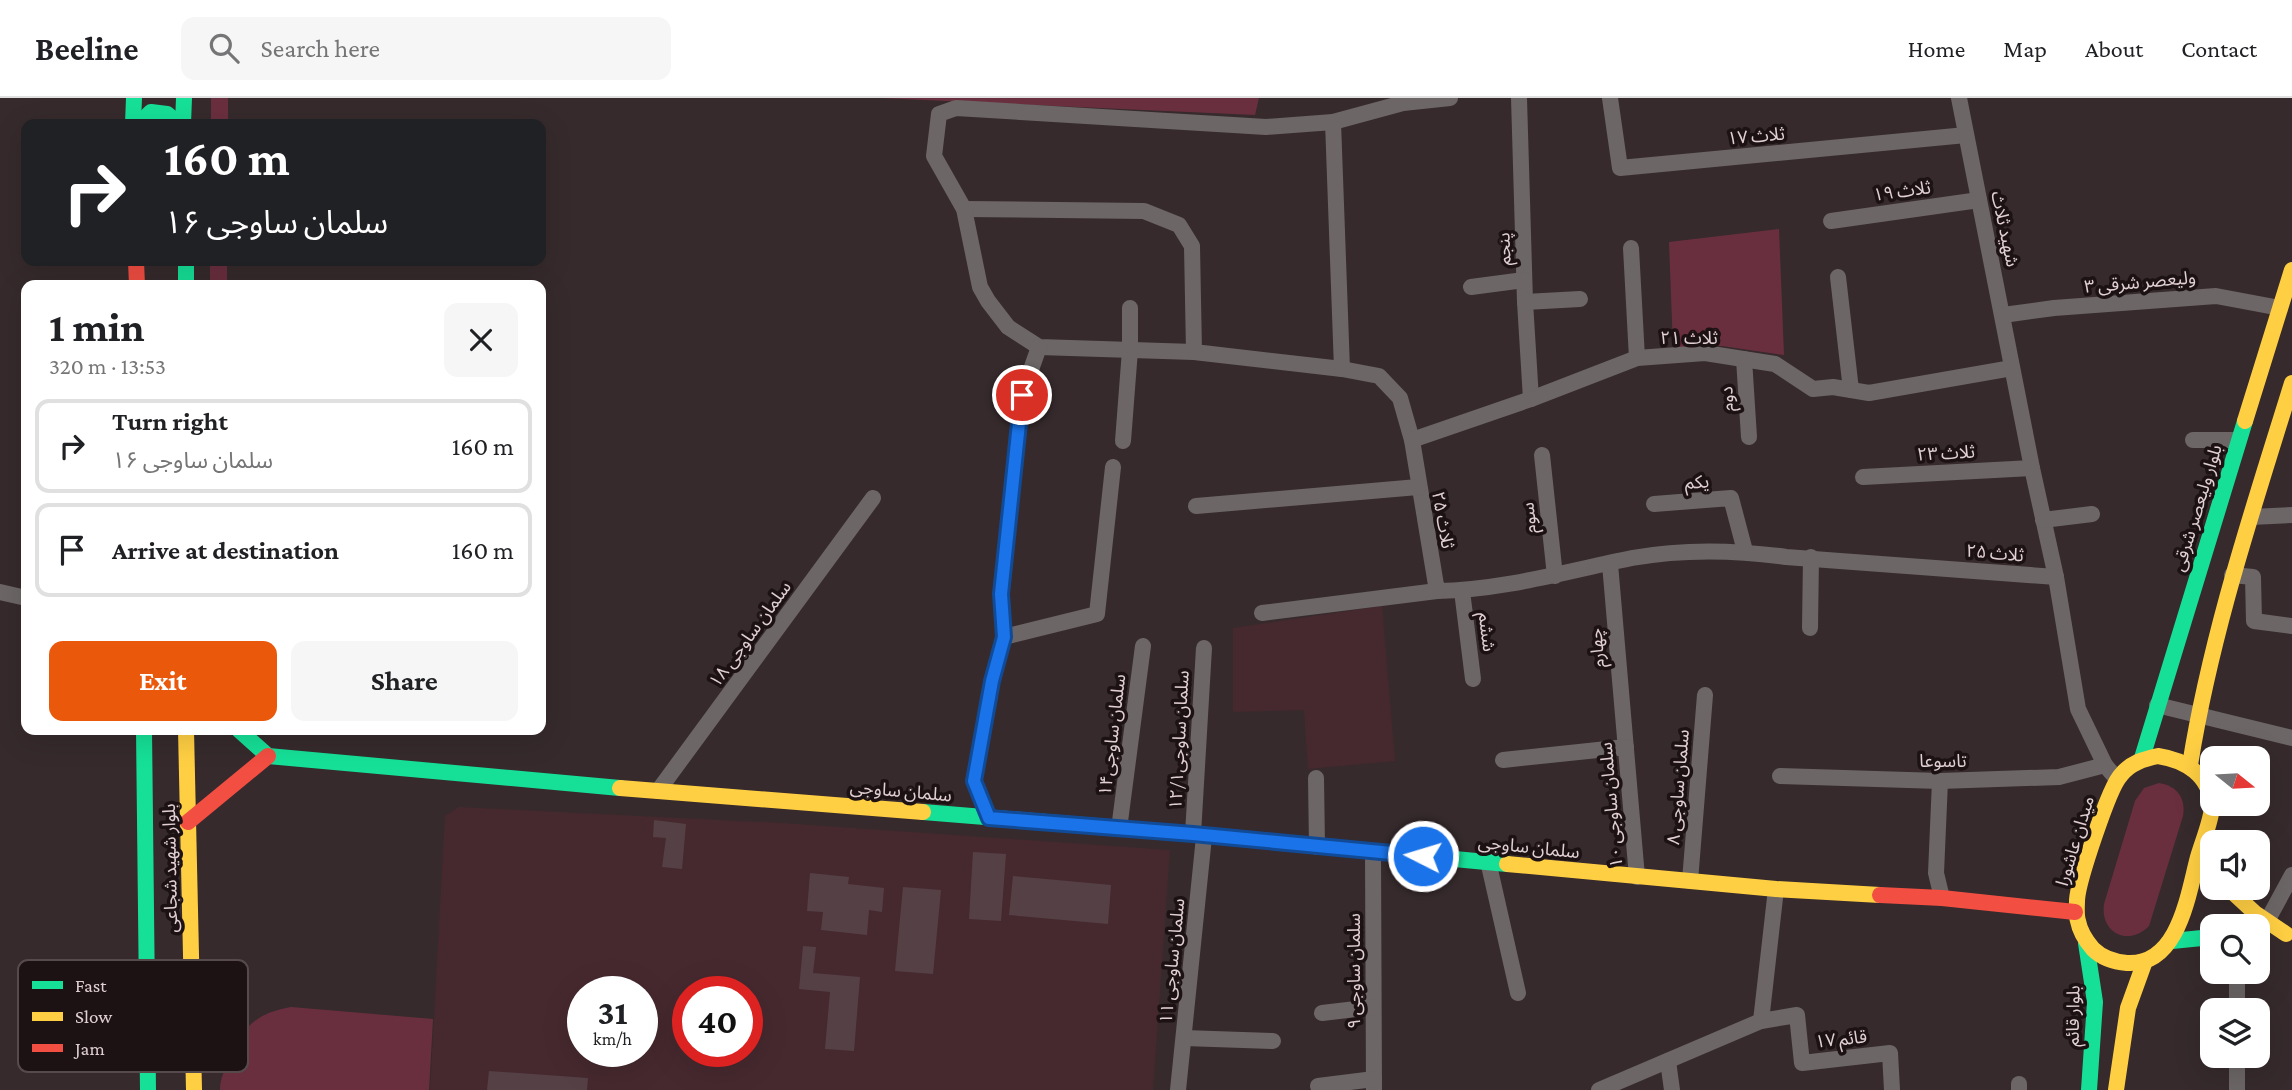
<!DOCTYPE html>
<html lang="en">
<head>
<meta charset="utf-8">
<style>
  :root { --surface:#fff; --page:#f6f6f6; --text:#202124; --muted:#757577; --line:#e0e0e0; --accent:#ea580c }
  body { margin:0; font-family:"Crimson Pro","Noto Sans Arabic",serif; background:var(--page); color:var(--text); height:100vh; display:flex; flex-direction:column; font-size:26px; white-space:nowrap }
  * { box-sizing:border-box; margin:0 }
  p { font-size:23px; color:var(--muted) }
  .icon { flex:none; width:38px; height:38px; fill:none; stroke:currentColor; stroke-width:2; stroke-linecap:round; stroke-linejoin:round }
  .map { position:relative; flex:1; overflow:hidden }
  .panel { position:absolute; left:21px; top:182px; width:525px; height:455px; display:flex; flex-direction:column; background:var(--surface); border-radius:14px; box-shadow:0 7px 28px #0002 }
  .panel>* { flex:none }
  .banner { position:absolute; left:21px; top:21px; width:525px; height:147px; border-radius:14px; box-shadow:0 7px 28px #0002; background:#202124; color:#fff; overflow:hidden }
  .needle { width:46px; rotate:108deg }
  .buttons { position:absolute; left:2200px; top:648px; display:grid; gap:14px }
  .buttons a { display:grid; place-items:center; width:70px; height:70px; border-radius:14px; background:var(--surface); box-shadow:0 7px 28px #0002; font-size:35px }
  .speed { position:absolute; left:567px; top:878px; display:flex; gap:14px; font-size:35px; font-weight:700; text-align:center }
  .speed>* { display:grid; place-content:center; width:91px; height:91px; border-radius:50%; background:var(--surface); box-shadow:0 7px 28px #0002; line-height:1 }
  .speed small { font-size:18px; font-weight:400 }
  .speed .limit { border:10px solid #d22; background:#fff; color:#111 }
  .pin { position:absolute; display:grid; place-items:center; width:60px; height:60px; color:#fff; margin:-30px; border:4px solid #fff; border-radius:50%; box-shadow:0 2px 7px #0007 }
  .me { position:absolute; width:77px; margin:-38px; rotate:275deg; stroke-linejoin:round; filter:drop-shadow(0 0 5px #0008) }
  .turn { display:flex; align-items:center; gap:24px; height:147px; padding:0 28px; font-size:32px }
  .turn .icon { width:91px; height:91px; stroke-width:2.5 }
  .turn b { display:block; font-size:49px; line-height:60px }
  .round { display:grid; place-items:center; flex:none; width:74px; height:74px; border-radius:14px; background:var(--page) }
  .head { display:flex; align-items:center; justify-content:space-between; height:119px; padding:0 28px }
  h1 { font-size:42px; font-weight:700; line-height:52px }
  .cta { display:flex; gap:14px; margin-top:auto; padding:14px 28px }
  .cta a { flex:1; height:80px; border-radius:14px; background:var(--accent); color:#fff; font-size:28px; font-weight:700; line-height:80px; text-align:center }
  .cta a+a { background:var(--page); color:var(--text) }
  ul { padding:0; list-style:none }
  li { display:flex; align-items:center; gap:21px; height:94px; margin:0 14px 10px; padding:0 14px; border:4px solid var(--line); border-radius:14px }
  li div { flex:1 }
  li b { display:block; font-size:26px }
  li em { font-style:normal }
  header { display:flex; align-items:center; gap:42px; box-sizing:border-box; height:98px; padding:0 35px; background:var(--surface); border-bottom:2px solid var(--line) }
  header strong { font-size:33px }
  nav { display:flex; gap:38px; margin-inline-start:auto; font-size:24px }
  .search { width:490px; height:63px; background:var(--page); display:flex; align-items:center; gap:18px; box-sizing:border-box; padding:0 24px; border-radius:14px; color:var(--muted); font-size:26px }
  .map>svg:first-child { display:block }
  .built { fill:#46292f; fill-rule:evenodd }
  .green { fill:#6a2f3f }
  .building { fill:#554046 }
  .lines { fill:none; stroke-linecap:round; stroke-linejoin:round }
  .street { stroke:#6c6667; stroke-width:16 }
  .fast { stroke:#16e098; stroke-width:16 }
  .slow { stroke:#ffcf43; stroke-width:16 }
  .jam { stroke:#f24e42; stroke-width:16 }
  .route-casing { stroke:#114b97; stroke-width:18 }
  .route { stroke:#1a73e8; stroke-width:12 }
  .labels { text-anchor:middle; stroke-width:7; stroke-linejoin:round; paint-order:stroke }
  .street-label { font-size:18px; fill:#e1d0d3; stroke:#1c1113 }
  .key { fill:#1c1113; stroke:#574a4d; stroke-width:2 }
  .key-label { font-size:19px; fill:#e1d0d3 }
</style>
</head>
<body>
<header>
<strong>Beeline</strong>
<div class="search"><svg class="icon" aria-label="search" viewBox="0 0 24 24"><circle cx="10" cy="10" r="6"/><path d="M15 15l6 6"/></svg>Search here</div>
<nav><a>Home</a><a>Map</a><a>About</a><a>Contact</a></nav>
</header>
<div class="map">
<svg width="2292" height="992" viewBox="0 0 2292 992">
  <rect width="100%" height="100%" fill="#362a2c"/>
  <!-- built -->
  <g class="built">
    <polygon points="1382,508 1395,663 1308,671 1304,612 1233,614 1233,530"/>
    <path d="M459 709 781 725 1170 752 1153 992H430L445 718ZM583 894H642V954H583ZM688 894H747V954H688Z"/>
  </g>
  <!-- green -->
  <g class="green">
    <rect x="211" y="0" width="17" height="26"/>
    <polygon points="881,0 1259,0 1255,17"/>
    <polygon points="1779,131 1784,257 1722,248 1673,250 1669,144"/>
    <rect x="210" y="163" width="17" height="24"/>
    <path d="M2159 685C2177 688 2186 700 2183 718L2149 828C2128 849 2100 835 2104 806L2135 703 2144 690Z"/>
    <path d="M291 909 433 921 429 992H220C220 980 225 971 230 960 243 928 257 915 291 909Z"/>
  </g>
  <!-- building -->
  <g class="building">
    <polygon points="654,722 686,726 682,771 662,769 666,740 653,739"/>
    <polygon points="973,754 1006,756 1001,823 969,821"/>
    <polygon points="810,775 849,779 848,786 884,790 882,814 869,812 867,837 821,832 823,814 807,813"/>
    <polygon points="1013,778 1111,787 1108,826 1009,817"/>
    <polygon points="903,789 941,792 933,876 895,873"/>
    <polygon points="803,848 816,849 813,875 860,879 854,953 825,951 830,894 799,891"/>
    <polygon points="489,973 588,980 587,992 487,992"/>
  </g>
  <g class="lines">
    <!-- street -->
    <g class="street">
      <polyline points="1519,0 1525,204 1531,301"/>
      <polyline points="1610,0 1620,70 1966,37"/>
      <polyline points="1959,0 2032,370 2056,479 2078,611 2105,667 2116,680"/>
      <polyline points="1333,24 1403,5 1450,0"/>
      <path d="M964 111 1144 113 1179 127 1192 148 1194 254 1342 271 1379 278 1400 300 1412 342 1437 493C1504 492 1567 473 1632 460 1682 451 1736 452 1786 459L2056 479"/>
      <polyline points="1831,123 1979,102"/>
      <polyline points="1631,150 1637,260"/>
      <polyline points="1838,179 1851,292"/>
      <polyline points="1471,189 1524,182"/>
      <polyline points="1525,204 1580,201"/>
      <polyline points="2003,217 2054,210 2216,198 2280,210"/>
      <polyline points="1194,254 1039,249 1008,229 988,203 980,189 964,111 934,58 939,16 956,10 1266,29 1333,24 1342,271"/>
      <polyline points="1744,261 1749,339"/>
      <polyline points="1412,342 1531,301 1637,260 1705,255 1775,266 1813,291 1833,289 1869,295 2012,270"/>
      <polyline points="2193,342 2238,342"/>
      <polyline points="1123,343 1130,252 1130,210"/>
      <polyline points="1542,357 1555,478"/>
      <polyline points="1863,379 2032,370"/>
      <polyline points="1654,406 1731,400 1745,453"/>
      <polyline points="1196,408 1418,389"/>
      <polyline points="2251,419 2292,417"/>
      <polyline points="2043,422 2092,416"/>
      <polyline points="1610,466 1637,779"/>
      <polyline points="2232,477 2253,479 2254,523 2292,528"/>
      <polyline points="1462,493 1473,581"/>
      <polyline points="0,494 26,500"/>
      <polyline points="1262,515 1437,493"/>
      <polyline points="1810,530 1811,459"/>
      <polyline points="1004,539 1097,516 1113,369"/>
      <polyline points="2157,607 2292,640"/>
      <polyline points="1503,662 1626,649"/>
      <polyline points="1780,678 1940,683 2059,679 2105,667"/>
      <polyline points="1316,680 1317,749"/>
      <polyline points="1940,683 1936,775 1942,800"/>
      <polyline points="658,693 873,400"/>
      <polyline points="989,720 974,683 992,583 1004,539 1001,496 1022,297 1039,249"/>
      <polyline points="1119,731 1143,548"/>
      <polyline points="1193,736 1204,550"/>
      <polyline points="1373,754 1374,992"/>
      <polyline points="1488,763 1518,895"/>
      <polyline points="1690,783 1705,597"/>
      <polyline points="2266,825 2292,777"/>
      <polyline points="2237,873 2237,912"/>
      <polyline points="1322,915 1373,909"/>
      <polyline points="1761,923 1776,791"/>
      <polyline points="1184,940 1273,943"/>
      <polyline points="1668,963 1672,992"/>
      <polyline points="2019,986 2019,992"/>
      <polyline points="1318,988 1374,981"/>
      <polyline points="1178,992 1204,739"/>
      <polyline points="1599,992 1761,923 1797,917 1802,965 1890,955 1892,992"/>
      <polyline points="2237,992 2237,957"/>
    </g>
    <!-- fast -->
    <g class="fast">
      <polyline points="133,26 134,0"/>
      <polyline points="139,26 151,14 167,16 179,26"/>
      <polyline points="183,26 184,0"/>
      <polyline points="186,163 186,187"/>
      <polyline points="144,632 148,992"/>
      <polyline points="239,632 268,658 620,690"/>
      <polyline points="2142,660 2245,323"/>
      <polyline points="923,714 1193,736 1507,766"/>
      <polyline points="2172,843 2212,839"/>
      <polyline points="2086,845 2095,904 2089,992"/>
    </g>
    <!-- slow -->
    <g class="slow">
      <polyline points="2245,323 2292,172"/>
      <polyline points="186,632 194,992"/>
      <path d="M2158 658C2185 662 2210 677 2212 708 2212 721 2202 745 2198 759 2188 796 2179 868 2127 865 2115 864 2102 860 2093 851 2086 843 2080 834 2078 823 2076 817 2077 808 2077 802 2078 784 2109 689 2121 677 2130 665 2144 661 2158 658Z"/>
      <path d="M2190 667C2211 536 2253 411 2292 285"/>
      <polyline points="620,690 923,714"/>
      <polyline points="1507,766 1776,791 1880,797"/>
      <polyline points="2227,789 2255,815 2286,836"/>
      <polyline points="2116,992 2128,910 2145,863"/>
    </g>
    <!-- jam -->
    <g class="jam">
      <polyline points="136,163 137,187"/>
      <polyline points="188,724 268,658"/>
      <polyline points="1880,797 1942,800 2075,814"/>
    </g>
  </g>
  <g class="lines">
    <defs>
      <polyline id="route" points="1022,297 1001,496 1004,539 992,583 974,683 989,720 1193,736 1423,758"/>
    </defs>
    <!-- route casing -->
    <use href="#route" class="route-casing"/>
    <!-- route -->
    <use href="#route" class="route"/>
  </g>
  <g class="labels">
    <!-- street labels -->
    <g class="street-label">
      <text transform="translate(1756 38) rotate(-5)" y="6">ثلاث ۱۷</text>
      <text transform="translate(1902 93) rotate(-8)" y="6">ثلاث ۱۹</text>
      <text transform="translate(2005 131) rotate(78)" y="6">شهید ثلاث</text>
      <text transform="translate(1504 151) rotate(-92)" y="6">پنجم</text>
      <text transform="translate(2140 184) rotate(-5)" y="6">ولیعصر شرقی ۳</text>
      <text x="1689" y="246">ثلاث ۲۱</text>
      <text transform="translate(1727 301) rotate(-94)" y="6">دوم</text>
      <text transform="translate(1946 355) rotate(-3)" y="6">ثلاث ۲۳</text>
      <text transform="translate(1697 384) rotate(-4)" y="6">یکم</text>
      <text transform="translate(2197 410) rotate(-73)" y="6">بلوار ولیعصر شرقی</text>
      <text transform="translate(1529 420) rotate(-96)" y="6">سوم</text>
      <text transform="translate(1443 422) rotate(80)" y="6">ثلاث ۲۵</text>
      <text transform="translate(1995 455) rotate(5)" y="6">ثلاث ۲۵</text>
      <text transform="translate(1487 534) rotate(83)" y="6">ششم</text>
      <text transform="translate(750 536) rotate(-54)" y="6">سلمان ساوجی ۱۸</text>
      <text transform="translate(1597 550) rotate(-95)" y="6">چهارم</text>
      <text transform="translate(1112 637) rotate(-83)" y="6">سلمان ساوجی۱۴</text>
      <text transform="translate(1179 642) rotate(-87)" y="6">سلمان ساوجی۱۲/۱</text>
      <text x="1943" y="669">تاسوعا</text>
      <text transform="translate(1678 689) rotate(-85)" y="6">سلمان ساوجی ۸</text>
      <text transform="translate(901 693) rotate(5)" y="6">سلمان ساوجی</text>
      <text transform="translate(1611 707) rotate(-95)" y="6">سلمان ساوجی ۱۰</text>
      <text transform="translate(2075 743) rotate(-73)" y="6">میدان عاشورا</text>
      <text transform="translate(1529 749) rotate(6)" y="6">سلمان ساوجی</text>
      <text transform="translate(170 770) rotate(-91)" y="6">بلوار شهید شجاعی</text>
      <text transform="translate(1172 863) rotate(-84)" y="6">سلمان ساوجی ۱۱</text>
      <text transform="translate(1354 873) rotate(-90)" y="6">سلمان ساوجی ۹</text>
      <text transform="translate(2073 918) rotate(-89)" y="6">بلوار قائم</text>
      <text transform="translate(1841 941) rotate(-6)" y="6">قائم ۱۷</text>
    </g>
  </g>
  <!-- legend -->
  <rect x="18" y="862" width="230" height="112" rx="10" class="key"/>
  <rect x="32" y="883" width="31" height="8" fill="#16e098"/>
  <rect x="32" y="914" width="31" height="9" fill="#ffcf43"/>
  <rect x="32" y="946" width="31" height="8" fill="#f24e42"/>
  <g class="key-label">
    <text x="75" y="894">Fast</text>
    <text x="75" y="925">Slow</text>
    <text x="75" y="957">Jam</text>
  </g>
</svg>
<div class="buttons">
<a><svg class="needle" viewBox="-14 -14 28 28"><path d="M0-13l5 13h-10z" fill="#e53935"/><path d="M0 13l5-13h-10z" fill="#757577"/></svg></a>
<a><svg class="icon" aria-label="sound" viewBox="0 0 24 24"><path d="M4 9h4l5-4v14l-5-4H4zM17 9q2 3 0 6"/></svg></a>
<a><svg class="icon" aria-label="search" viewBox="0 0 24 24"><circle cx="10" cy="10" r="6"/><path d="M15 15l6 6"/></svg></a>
<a><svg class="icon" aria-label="layers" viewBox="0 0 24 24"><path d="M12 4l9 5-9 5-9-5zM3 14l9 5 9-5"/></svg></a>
</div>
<div class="speed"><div>31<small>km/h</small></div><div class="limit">40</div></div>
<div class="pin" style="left:1022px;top:297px;background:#d93025"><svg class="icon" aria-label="arrive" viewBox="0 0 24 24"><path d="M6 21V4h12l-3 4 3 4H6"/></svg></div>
<svg class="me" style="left:1423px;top:758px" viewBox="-20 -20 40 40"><circle r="17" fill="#1a73e8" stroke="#fff" stroke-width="3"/><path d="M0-11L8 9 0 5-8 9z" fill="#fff"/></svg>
<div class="banner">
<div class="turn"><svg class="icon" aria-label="right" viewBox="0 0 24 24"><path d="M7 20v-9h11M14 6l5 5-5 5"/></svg><div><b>160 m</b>سلمان ساوجی ۱۶</div></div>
</div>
<section class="panel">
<div class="head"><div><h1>1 min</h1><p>320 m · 13:53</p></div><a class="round"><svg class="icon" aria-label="close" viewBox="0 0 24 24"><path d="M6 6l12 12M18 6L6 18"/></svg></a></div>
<ul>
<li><svg class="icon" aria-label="right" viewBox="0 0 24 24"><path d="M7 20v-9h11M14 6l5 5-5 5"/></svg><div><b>Turn right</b><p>سلمان ساوجی ۱۶</p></div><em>160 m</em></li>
<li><svg class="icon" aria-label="arrive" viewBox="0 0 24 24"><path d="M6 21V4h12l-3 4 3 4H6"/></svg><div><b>Arrive at destination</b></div><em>160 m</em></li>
</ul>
<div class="cta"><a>Exit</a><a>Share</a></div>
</section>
</div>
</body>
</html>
